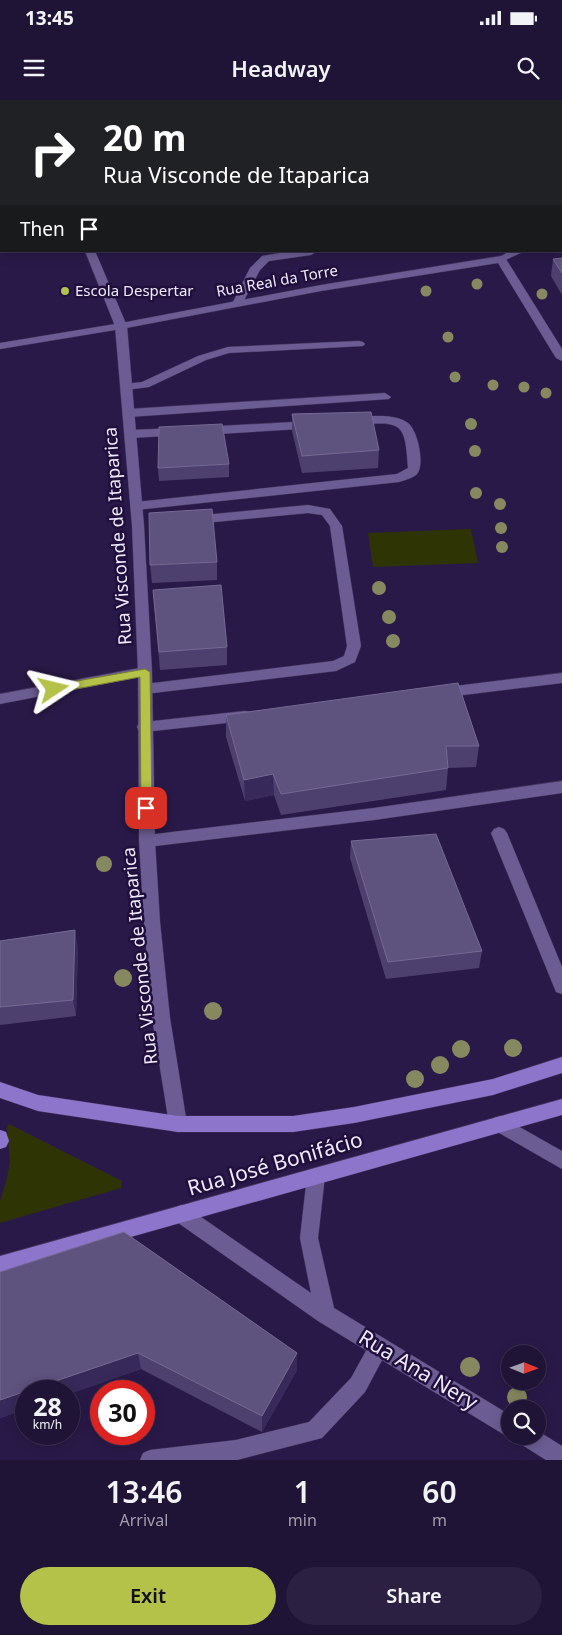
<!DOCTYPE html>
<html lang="en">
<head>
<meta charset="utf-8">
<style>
  :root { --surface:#1f1336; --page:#2c2042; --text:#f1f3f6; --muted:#a19ead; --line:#3c3251; --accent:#b4c24a }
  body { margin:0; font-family:"Noto Sans",sans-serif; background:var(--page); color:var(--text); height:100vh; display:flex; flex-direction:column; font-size:19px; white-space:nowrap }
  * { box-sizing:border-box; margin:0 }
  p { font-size:16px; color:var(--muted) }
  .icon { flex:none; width:28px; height:28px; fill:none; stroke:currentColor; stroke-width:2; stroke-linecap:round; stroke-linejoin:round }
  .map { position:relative; height:1360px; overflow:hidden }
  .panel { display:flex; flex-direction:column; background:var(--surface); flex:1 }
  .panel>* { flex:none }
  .top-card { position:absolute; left:0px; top:0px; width:562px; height:152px; box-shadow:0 2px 12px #0003,0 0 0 1px var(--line); background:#202124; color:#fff; overflow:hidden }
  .needle { width:32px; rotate:91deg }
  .tools { position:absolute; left:501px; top:1245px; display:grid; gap:10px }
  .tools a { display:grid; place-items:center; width:45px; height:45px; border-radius:50%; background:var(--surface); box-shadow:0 2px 12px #0003,0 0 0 1px var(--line); font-size:25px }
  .speed { position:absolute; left:15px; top:1280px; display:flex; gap:10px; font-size:25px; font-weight:700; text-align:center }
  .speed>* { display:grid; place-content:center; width:65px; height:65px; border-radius:50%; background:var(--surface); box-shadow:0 2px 12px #0003,0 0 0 1px var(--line); line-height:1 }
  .speed small { font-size:12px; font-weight:400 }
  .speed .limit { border:8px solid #d22; background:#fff; color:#111 }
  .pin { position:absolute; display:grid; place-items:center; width:42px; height:42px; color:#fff; margin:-21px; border-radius:10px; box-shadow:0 2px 8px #0006 }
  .me { position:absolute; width:55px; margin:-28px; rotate:80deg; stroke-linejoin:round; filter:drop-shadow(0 0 4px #0008) }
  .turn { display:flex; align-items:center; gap:18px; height:105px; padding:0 20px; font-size:22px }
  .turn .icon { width:65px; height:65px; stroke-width:2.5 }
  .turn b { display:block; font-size:35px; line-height:42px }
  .then { display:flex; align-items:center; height:48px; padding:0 20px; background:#0003; gap:10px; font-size:19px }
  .eta { display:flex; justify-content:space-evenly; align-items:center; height:85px; text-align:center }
  .eta b { font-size:30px; font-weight:600; line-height:35px }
  .cta { display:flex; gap:10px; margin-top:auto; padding:10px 20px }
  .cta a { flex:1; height:58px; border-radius:30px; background:var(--accent); color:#111; font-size:20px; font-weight:600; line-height:58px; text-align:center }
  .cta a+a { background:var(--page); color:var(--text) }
  .status { display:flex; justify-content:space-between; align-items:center; height:35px; padding:0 25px; background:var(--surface); direction:ltr }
  .status svg { height:14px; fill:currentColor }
  header { display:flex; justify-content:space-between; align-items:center; height:65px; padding:0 20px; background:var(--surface); font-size:22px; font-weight:600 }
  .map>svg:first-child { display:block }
  .green { fill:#2f3404 }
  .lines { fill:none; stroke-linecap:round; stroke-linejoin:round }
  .service-casing { stroke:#43345b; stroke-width:1 }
  .minor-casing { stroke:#43345b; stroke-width:1 }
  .tertiary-casing { stroke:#43345b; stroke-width:1 }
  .primary-casing { stroke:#43345b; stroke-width:1 }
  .service { fill:#6b5d93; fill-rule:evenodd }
  .minor { fill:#6b5d93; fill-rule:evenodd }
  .tertiary { fill:#6b5d93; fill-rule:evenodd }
  .primary { fill:#8d75cb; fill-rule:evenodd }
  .tree { fill:#86885f }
  .wall { fill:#4d406f }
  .shaded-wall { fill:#372959 }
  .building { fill:#5e527e; stroke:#756a92 }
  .route { fill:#b4c24a; stroke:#757e30 }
  .poi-dot { fill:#b4c24a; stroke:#200f3d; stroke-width:2 }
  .labels { text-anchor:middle; stroke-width:5; stroke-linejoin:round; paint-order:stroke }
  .far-street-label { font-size:15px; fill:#eeeafd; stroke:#200f3d }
  .far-poi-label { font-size:15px; fill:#eeeafd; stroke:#200f3d; text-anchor:start }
  .street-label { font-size:18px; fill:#eeeafd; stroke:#200f3d }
  .near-street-label { font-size:21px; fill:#eeeafd; stroke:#200f3d }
</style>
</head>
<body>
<div class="status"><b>13:45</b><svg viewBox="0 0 49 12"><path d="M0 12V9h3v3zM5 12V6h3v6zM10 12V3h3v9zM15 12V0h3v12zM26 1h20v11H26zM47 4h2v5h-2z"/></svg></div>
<header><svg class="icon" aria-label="menu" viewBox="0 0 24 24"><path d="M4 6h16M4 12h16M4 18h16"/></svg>Headway<svg class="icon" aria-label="search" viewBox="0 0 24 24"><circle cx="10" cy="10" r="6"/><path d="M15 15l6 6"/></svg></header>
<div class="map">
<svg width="562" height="1360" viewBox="0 0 562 1360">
  <rect width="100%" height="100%" fill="#291948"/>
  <!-- green -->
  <g class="green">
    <polygon points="267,0 530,0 534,1 267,1"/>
    <polygon points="471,429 478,463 373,467 368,433"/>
    <polygon points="9,1024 122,1081 121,1088 0,1123 0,1101 7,1078 10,1061 7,1027"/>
  </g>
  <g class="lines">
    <defs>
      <g id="service">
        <rect x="561" y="130" width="1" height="6"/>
        <polygon points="293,151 316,152 311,155 269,161 260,170 241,206 233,206 232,204 250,168 262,156"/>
        <polygon points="510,151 525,151 501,162 496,159"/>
        <polygon points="359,241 363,242 365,244 363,246 229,253 206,260 149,287 126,290 120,287 126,284 142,282 198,256 228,247"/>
        <polygon points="385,293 391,297 389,299 129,317 123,313 129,309"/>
        <path d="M374 316C385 316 399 316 408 323 418 331 425 364 417 374 413 378 405 380 399 382L136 410 130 406 136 402 397 374 408 368C405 326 404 320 360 325 354 325 350 326 346 322L352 318Z"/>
        <polygon points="312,321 316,322 318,325 316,328 202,335 196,331 202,327"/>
        <polygon points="179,328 183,329 185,332 183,335 131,338 125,334 131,330"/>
        <polygon points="308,405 330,409 342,426 361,546 355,562 336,571 145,594 140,593 138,589 140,585 145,584 333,561 344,556 347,546 330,426 322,415 308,413 194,424 188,420 194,416"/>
        <polygon points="562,573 562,583 439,598 434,597 432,593 434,589 439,588"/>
        <polygon points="245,611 250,612 252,616 250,620 245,621 144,632 139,631 137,627 139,623 144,622"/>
        <polygon points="562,681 562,693 374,720 147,747 142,745 139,741 142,737 147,735 374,708"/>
        <polygon points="499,727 504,729 507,733 562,867 562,894 556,892 554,887 491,733 494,729"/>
        <polygon points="379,1237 386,1240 389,1247 365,1292 322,1338 237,1360 140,1360 143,1353 150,1350 236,1340 309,1322 351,1278 372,1240"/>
      </g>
      <g id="minor">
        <polygon points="202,0 212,0 212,1 203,1"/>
        <rect x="0" y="87" width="1" height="6"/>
        <polygon points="501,156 506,159 562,249 562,261 556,258 498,163 321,191 121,229 0,249 0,243 121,223 321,185"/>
        <polygon points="145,567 150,569 152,572 150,575 0,604 0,594"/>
        <polygon points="500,1016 562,1051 562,1069 494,1030 491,1024 494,1018"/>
        <polygon points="316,1068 322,1070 325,1076 318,1138 334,1208 510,1315 510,1336 512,1336 510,1337 503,1334 318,1221 174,1120 172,1114 174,1108 181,1105 188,1108 311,1193 300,1138 307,1076 310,1070"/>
        <polygon points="538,1331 562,1346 562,1360 546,1360 519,1343 516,1336 538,1336"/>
      </g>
      <g id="tertiary">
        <polygon points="3,0 14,0 15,1 4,1"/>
        <polygon points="85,151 95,151 127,226 144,426 152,572 155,741 160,822 170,918 187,1024 184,1030 178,1032 172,1030 169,1024 152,918 144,822 139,741 138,572 132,426 115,226"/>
      </g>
      <g id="primary">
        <polygon points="562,957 562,973 493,995 354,1023 293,1032 178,1032 38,1011 0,998 0,982 38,995 178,1016 293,1016 354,1007 493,979"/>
        <polygon points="562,999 562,1015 0,1174 0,1156"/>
        <polygon points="0,1030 6,1032 9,1041 6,1047 0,1049"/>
      </g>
    </defs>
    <!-- service casing -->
    <use href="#service" class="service-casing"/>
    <!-- minor casing -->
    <use href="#minor" class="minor-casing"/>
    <!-- tertiary casing -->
    <use href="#tertiary" class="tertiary-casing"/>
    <!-- primary casing -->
    <use href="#primary" class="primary-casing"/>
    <!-- service -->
    <use href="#service" class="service"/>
    <!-- minor -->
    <use href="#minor" class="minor"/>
    <!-- tertiary -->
    <use href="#tertiary" class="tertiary"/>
    <!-- primary -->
    <use href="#primary" class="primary"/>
  </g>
  <!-- trees -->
  <g class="tree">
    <circle cx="477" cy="184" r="5.5"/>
    <circle cx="426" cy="191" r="5.5"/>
    <circle cx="542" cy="194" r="5.5"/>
    <circle cx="448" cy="237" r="5.5"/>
    <circle cx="455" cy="277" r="5.5"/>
    <circle cx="493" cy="285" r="5.5"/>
    <circle cx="524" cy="287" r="5.5"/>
    <circle cx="546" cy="293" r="5.5"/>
    <circle cx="471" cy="324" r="6"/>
    <circle cx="475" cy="351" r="6"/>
    <circle cx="476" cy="393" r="6"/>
    <circle cx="500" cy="404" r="6"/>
    <circle cx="501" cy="428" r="6"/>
    <circle cx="502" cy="447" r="6"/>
    <circle cx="379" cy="488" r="7"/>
    <circle cx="389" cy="517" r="7"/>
    <circle cx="393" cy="541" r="7"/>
    <circle cx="104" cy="764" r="8"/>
    <circle cx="123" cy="878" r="9"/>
    <circle cx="213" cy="911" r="9"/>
    <circle cx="513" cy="948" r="9"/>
    <circle cx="461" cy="949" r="9"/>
    <circle cx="440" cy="965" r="9"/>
    <circle cx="415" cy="979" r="9"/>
    <circle cx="470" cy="1267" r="10"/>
    <circle cx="517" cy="1297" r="10"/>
  </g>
  <!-- wall -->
  <g class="wall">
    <polygon points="562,158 562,195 551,176 553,159"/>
    <polygon points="292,314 379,350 378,368 302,373 292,331"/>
    <polygon points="229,364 229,377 159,381 158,368"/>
    <polygon points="217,462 217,480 152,483 150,465"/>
    <polygon points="153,490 227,547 227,565 160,570"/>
    <polygon points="226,615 479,646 476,667 448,668 446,690 281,715 274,695 245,701 226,637"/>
    <polygon points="351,741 482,851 479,868 386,879 350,758"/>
    <polygon points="0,841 78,847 76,916 0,925"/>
    <polygon points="0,1172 297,1270 262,1332 141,1269 0,1318"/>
  </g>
  <!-- shaded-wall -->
  <g class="shaded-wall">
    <polygon points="273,674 274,695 245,701 244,680"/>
    <polygon points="75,830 78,847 76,916 73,900"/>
    <polygon points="138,1253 141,1269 69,1294 69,1291 27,1291"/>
    <polygon points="297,1253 297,1270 262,1332 262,1316"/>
    <polygon points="26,1291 26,1309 0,1318 0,1300"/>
  </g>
  <!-- building -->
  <g class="building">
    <polygon points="562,158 562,173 553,159"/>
    <polygon points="371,312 379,350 302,356 292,314"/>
    <polygon points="222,324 229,364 158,368 159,327"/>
    <polygon points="212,409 217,462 150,465 149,413"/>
    <polygon points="221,485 227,547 159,552 153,490"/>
    <polygon points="458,583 479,646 446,646 448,668 281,694 273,674 244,680 226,615"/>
    <polygon points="436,734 482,851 388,862 351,741"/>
    <polygon points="75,830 73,900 0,907 0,841"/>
    <polygon points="124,1132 297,1253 262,1316 138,1253 0,1300 0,1172"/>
  </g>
  <!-- route -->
  <polygon class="route" points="145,569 150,572 152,708 146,712 141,708 140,577 54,593 49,589 54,585"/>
  <!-- markers -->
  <circle class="poi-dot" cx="65" cy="191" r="5"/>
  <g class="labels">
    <!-- far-street labels -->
    <g class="far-street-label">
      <text transform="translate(277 181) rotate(-10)" y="5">Rua Real da Torre</text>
    </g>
    <!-- far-poi labels -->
    <g class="far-poi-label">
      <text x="75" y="196">Escola Despertar</text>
    </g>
    <!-- street labels -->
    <g class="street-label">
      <text transform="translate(118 436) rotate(-94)" y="6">Rua Visconde de Itaparica</text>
      <text transform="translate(140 856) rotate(-96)" y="6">Rua Visconde de Itaparica</text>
    </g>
    <!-- near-street labels -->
    <g class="near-street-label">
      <text transform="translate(275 1064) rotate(-16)" y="7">Rua José Bonifácio</text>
      <text transform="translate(418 1270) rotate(31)" y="7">Rua Ana Nery</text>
    </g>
  </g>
</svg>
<div class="tools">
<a><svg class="needle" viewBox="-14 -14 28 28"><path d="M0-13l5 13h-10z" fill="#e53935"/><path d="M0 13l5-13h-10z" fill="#a19ead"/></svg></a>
<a><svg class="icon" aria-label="search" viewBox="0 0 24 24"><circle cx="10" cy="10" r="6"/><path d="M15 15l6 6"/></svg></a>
</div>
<div class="speed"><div>28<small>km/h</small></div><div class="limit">30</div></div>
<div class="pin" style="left:146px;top:708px;background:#d93025"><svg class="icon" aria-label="arrive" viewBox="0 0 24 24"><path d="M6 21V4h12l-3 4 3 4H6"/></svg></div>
<svg class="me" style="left:54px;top:589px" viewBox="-20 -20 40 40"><path d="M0-17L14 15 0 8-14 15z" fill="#b4c24a" stroke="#fff" stroke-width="4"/></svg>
<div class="top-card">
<div class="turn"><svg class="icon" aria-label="right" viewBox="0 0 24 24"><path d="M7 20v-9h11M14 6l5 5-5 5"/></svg><div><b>20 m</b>Rua Visconde de Itaparica</div></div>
<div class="then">Then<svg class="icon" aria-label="arrive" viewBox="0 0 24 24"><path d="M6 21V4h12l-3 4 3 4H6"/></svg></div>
</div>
</div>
<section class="panel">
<div class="eta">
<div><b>13:46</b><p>Arrival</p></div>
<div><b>1</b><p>min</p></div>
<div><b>60</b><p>m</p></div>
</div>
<div class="cta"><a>Exit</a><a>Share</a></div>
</section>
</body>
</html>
